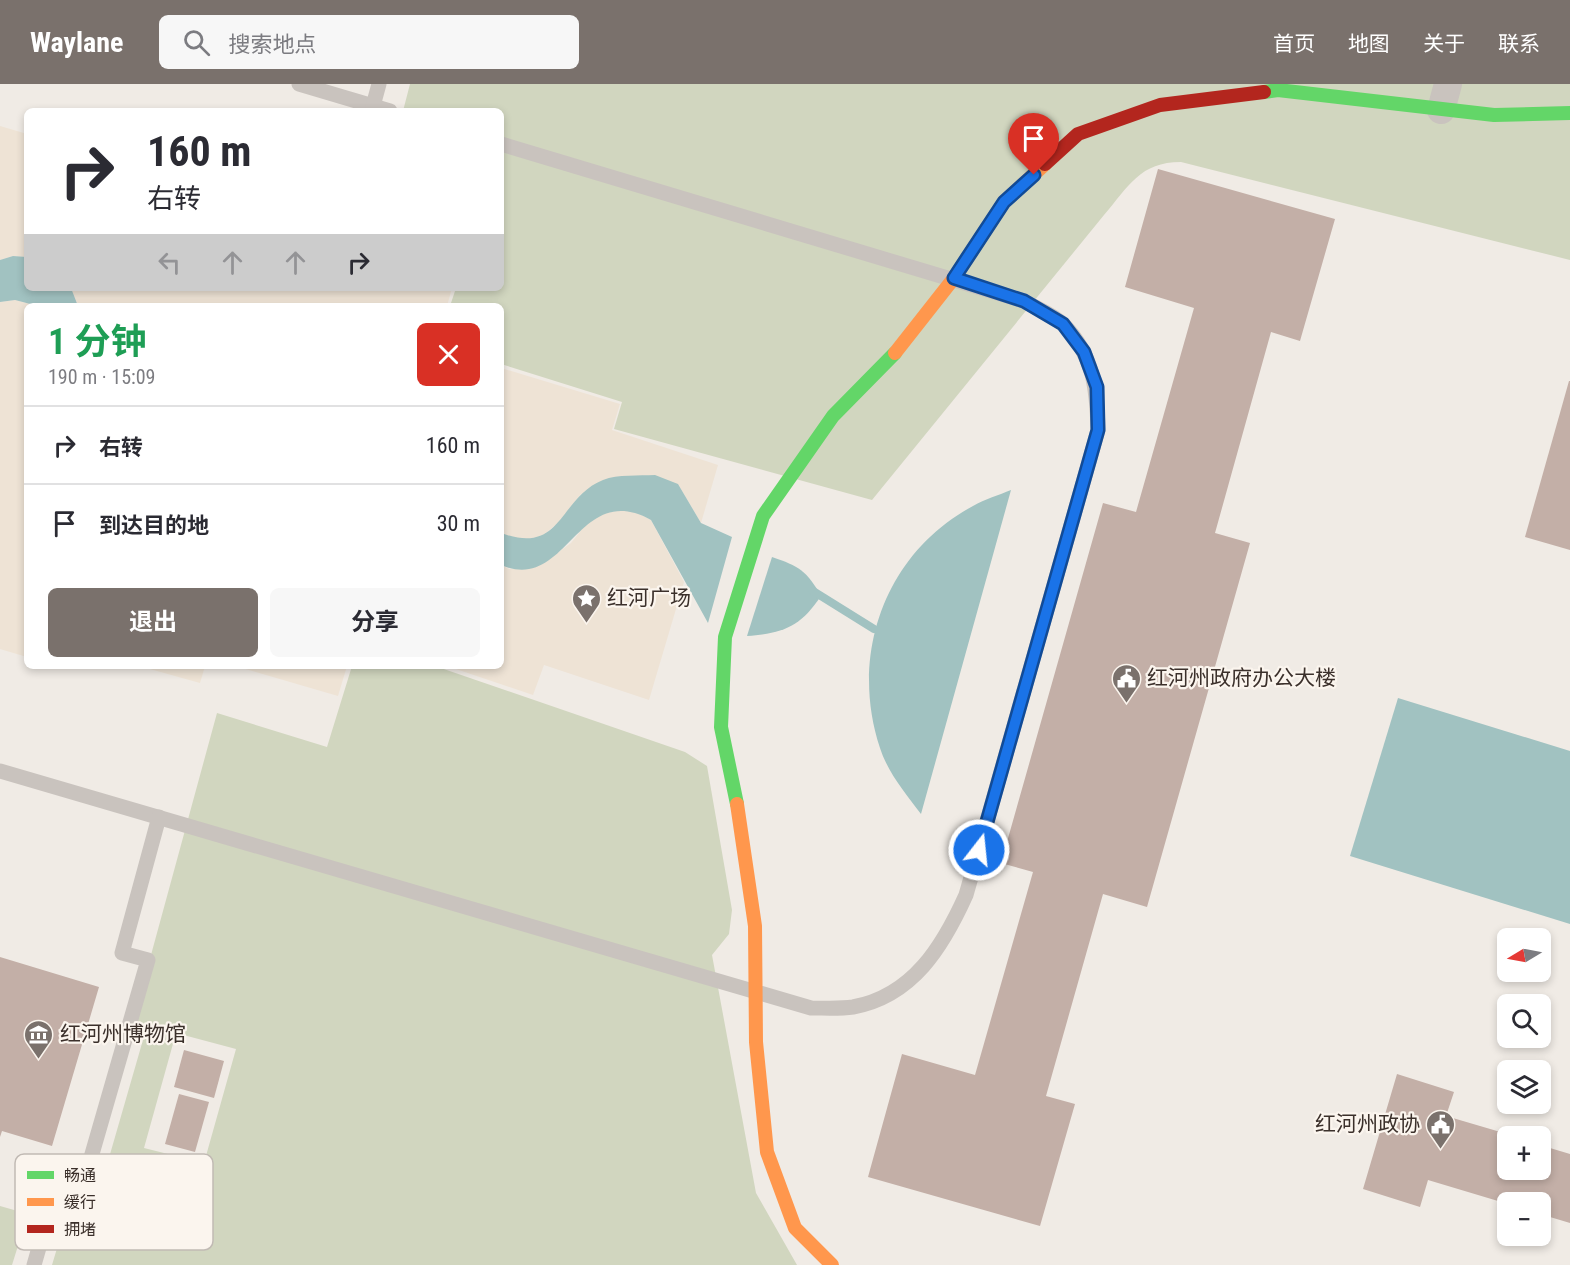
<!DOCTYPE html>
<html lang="zh">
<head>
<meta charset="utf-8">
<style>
  :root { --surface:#fff; --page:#f7f7f7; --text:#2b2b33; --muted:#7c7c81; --line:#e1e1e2; --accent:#7a716c }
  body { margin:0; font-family:"Roboto Condensed","Noto Sans SC",sans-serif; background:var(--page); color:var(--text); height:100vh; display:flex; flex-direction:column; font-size:22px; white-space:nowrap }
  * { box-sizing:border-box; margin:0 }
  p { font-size:20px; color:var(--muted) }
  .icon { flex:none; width:33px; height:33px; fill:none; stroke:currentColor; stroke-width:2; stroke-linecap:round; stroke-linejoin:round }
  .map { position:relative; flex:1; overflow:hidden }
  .sheet { position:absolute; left:24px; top:219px; width:480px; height:366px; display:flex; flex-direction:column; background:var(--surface); border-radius:9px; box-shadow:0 3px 9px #0003 }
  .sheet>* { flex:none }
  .guide { position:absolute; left:24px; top:24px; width:480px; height:183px; border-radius:9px; box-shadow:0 3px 9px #0003; background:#fff; color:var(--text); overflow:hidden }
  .needle { width:39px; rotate:260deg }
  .buttons { position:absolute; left:1497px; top:844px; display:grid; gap:12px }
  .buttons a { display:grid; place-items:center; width:54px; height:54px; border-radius:9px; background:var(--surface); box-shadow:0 3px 9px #0003; font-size:30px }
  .pin { position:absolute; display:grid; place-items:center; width:51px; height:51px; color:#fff; margin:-62px -26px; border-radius:50% 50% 50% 0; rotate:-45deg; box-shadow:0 0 6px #0007 }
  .pin .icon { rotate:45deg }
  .me { position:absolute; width:66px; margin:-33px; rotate:16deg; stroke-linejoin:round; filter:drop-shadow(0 0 4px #0008) }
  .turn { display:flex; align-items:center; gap:21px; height:126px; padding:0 24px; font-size:27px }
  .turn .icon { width:78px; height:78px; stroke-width:2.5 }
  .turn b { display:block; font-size:42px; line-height:51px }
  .lanes { display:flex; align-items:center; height:57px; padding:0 24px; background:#0003; justify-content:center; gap:30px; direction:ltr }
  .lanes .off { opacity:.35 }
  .round { display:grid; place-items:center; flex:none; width:63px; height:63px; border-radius:9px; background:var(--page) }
  .summary { display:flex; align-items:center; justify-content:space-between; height:102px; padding:0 24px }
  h1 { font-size:36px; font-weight:700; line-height:45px; color:#1e9e55 }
  .button { display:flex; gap:12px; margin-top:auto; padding:12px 24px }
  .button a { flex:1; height:69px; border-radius:9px; background:var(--accent); color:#fff; font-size:24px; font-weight:700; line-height:69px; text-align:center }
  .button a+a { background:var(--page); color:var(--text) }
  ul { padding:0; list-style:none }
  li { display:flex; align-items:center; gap:18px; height:78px; padding:0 24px; border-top:2px solid var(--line) }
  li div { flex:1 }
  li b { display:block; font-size:22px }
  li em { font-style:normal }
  header { display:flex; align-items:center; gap:36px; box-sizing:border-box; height:84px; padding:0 30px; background:var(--accent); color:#fff }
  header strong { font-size:28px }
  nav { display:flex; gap:33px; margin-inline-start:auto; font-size:21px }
  .search { width:420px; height:54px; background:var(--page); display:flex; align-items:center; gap:15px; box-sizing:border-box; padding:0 21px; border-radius:9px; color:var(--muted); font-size:22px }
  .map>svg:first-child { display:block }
  .green { fill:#d1d6bf; fill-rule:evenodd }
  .plaza { fill:#eee3d5 }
  .water { fill:#a1c2c1 }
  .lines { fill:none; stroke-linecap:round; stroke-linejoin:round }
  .stream { stroke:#a1c2c1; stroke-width:8 }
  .building { fill:#c3afa7 }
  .lane { stroke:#c9c3be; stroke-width:15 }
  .street { stroke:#c9c3be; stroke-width:28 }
  .fast { stroke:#63d668; stroke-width:14 }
  .slow { stroke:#ff974d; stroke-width:14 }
  .jam { stroke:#b3261e; stroke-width:14 }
  .route-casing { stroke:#114b97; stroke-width:15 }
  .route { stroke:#1a73e8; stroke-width:10 }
  .labels { text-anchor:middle; stroke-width:4.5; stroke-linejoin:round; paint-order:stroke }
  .poi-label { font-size:21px; fill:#3b302b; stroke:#fbf5ee; text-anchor:start }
  .key { fill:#fbf5ee; stroke:#c1bab4; stroke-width:1.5 }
  .key-label { font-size:16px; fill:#3b302b }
</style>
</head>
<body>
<header>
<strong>Waylane</strong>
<div class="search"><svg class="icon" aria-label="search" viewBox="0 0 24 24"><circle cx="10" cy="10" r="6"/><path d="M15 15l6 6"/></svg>搜索地点</div>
<nav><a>首页</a><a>地图</a><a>关于</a><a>联系</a></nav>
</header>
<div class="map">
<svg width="1570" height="1181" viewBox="0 0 1570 1181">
  <rect width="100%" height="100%" fill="#f0ebe5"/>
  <!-- green -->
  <g class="green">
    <path d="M410 0H1570V176L1181 78C1140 78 1129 102 1104 131L872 416 614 345 622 318 501 280V222H450L456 204H501V27H403Z"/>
    <path d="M352 582H435L685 668 707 682 732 826 729 850 712 871 756 1109 797 1181H52L61 1151 85 1157 147 942 133 937 217 629 327 663ZM176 949 236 965 204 1079 144 1064Z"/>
    <polygon points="0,1122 28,1130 12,1181 0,1181"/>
  </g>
  <!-- plaza -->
  <g class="plaza">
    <polygon points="0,42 27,50 27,173 13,172 0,176"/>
    <polygon points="71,204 452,204 447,222 78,222"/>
    <polygon points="15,216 38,222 27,222 27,573 0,565 0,218"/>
    <polygon points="501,284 620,320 612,346 718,381 701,439 678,400 581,410 559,438 540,454 519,456 501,449"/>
    <polygon points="616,427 634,427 651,436 684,498 649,616 544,581 533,611 447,582 501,582 501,481 509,485 526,485 542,480 571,459 587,439 601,430"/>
    <polygon points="139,582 205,582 200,599"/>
    <polygon points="235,582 347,582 338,612"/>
  </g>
  <!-- water -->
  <g class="water">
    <polygon points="13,172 27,173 27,204 71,204 78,222 38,222 15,216 0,218 0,176"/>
    <path d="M655 391 678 400 701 439 732 453 708 539 651 436C577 395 568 510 501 481V449C563 472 558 414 603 396 618 390 639 392 655 391Z"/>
    <path d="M1011 406 921 730C906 710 888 689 880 664 849 571 885 469 973 422 985 415 999 411 1011 406Z"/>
    <path d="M772 473C799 482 807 487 821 512 800 543 784 549 747 552Z"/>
    <polygon points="1398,614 1570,667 1570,840 1350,772"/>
  </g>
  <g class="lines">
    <!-- stream -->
    <polyline class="stream" points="813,507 874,545"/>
  </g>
  <!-- building -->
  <g class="building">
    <polygon points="1158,85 1335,135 1300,257 1271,248 1215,449 1250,459 1147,823 1103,810 1046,1012 1075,1020 1040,1142 868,1093 902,970 975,991 1033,788 1001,779 1103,419 1136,428 1194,224 1125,203"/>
    <polygon points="1569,297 1570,297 1570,466 1525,453"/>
    <polygon points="0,873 99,903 52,1062 2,1047 0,1053"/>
    <polygon points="184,966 224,977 214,1014 174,1003"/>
    <polygon points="1397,990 1454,1008 1446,1032 1514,1052 1508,1053 1508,1086 1540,1086 1540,1061 1570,1070 1570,1139 1540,1130 1540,1119 1508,1120 1428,1096 1420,1123 1363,1105"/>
    <polygon points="179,1010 209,1018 195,1068 165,1060"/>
  </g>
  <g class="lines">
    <!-- lane -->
    <g class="lane">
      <polyline points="299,0 390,27"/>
      <polyline points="373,22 379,0"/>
      <path d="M0 687 811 924C825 924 840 925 853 923 913 912 943 862 966 811L1098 346C1097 306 1094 272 1064 241 1054 231 1036 224 1024 217L501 60"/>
      <polyline points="34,1181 53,1115 77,1122 148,876 122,869 159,733"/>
    </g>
    <!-- street -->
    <polyline class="street" points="1441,26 1448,0"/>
    <!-- fast -->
    <g class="fast">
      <polyline points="1264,8 1278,6 1494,31 1570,29"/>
      <polyline points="737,720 721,643 725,553 763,432 833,332 895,269"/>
    </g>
    <!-- slow -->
    <g class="slow">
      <polyline points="895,269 954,194 1004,118 1045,80"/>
      <polyline points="737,720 755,842 756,958 767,1068 795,1144 832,1181"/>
    </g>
    <!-- jam -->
    <polyline class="jam" points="1045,80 1078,50 1160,21 1264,8"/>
  </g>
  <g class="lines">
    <defs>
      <polyline id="route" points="979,766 1098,346 1097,303 1084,268 1063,240 1024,217 954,194 1004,118 1034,91"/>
    </defs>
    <!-- route casing -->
    <use href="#route" class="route-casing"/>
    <!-- route -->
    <use href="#route" class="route"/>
  </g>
  <!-- icons -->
  <defs>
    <symbol id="sight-pin" viewBox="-11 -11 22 30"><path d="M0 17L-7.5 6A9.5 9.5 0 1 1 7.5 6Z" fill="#7a716c" stroke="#fbf5ee"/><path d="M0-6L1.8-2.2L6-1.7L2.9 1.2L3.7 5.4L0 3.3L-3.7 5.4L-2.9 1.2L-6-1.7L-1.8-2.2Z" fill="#fff"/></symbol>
    <symbol id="civic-pin" viewBox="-11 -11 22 30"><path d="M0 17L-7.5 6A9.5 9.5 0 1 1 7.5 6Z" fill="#7a716c" stroke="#fbf5ee"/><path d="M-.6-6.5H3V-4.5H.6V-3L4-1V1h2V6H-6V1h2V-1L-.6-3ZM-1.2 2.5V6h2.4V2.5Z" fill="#fff"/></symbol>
    <symbol id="museum-pin" viewBox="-11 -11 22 30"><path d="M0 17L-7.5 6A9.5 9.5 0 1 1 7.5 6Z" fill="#7a716c" stroke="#fbf5ee"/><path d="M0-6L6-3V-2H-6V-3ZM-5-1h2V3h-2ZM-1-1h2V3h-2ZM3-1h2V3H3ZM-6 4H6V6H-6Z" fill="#fff"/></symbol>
  </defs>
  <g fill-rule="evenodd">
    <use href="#sight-pin" x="570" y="498" width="33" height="45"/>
    <use href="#civic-pin" x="1110" y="578" width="33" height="45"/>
    <use href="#museum-pin" x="22" y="934" width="33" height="45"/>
    <use href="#civic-pin" x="1424" y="1024" width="33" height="45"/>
  </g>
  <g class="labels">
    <!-- poi labels -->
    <g class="poi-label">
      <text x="607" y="521">红河广场</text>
      <text x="1147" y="601">红河州政府办公大楼</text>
      <text x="60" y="957">红河州博物馆</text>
      <text x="1420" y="1047" text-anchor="end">红河州政协</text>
    </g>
  </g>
  <!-- legend -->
  <rect x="15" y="1070" width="198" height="96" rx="9" class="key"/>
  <rect x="27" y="1087" width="27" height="8" fill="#63d668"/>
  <rect x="27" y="1114" width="27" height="8" fill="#ff974d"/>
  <rect x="27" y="1141" width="27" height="8" fill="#b3261e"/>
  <g class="key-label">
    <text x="64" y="1097">畅通</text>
    <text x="64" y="1124">缓行</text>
    <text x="64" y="1151">拥堵</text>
  </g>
</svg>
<div class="buttons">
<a><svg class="needle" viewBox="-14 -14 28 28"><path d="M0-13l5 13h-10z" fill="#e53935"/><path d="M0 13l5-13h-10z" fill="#7c7c81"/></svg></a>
<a><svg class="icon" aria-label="search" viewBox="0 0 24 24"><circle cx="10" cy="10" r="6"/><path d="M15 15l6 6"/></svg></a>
<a><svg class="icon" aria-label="layers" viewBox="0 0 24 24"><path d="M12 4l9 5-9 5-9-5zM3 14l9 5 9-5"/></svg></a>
<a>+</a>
<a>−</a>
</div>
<div class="pin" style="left:1034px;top:91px;background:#d93025"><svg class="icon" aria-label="arrive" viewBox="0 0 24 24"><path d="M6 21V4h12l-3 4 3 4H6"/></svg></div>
<svg class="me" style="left:979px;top:766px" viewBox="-20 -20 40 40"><circle r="17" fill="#1a73e8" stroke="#fff" stroke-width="3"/><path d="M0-11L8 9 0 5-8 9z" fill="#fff"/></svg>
<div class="guide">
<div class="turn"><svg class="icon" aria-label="right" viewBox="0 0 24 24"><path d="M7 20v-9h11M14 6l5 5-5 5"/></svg><div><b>160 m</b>右转</div></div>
<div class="lanes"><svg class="icon off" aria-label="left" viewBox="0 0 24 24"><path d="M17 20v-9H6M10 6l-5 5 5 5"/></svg><svg class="icon off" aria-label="ahead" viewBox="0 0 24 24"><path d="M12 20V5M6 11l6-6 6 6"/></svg><svg class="icon off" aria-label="ahead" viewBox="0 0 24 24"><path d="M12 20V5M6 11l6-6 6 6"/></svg><svg class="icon" aria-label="right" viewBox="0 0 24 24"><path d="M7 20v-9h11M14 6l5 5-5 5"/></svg></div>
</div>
<section class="sheet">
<div class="summary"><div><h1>1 分钟</h1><p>190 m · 15:09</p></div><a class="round" style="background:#d93025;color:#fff"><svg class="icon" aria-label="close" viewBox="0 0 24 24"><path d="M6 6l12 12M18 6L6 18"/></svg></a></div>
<ul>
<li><svg class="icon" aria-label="right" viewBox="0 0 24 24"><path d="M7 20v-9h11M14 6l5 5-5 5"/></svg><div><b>右转</b></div><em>160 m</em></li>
<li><svg class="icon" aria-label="arrive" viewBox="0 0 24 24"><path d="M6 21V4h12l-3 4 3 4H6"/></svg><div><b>到达目的地</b></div><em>30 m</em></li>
</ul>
<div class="button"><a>退出</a><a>分享</a></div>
</section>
</div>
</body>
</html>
